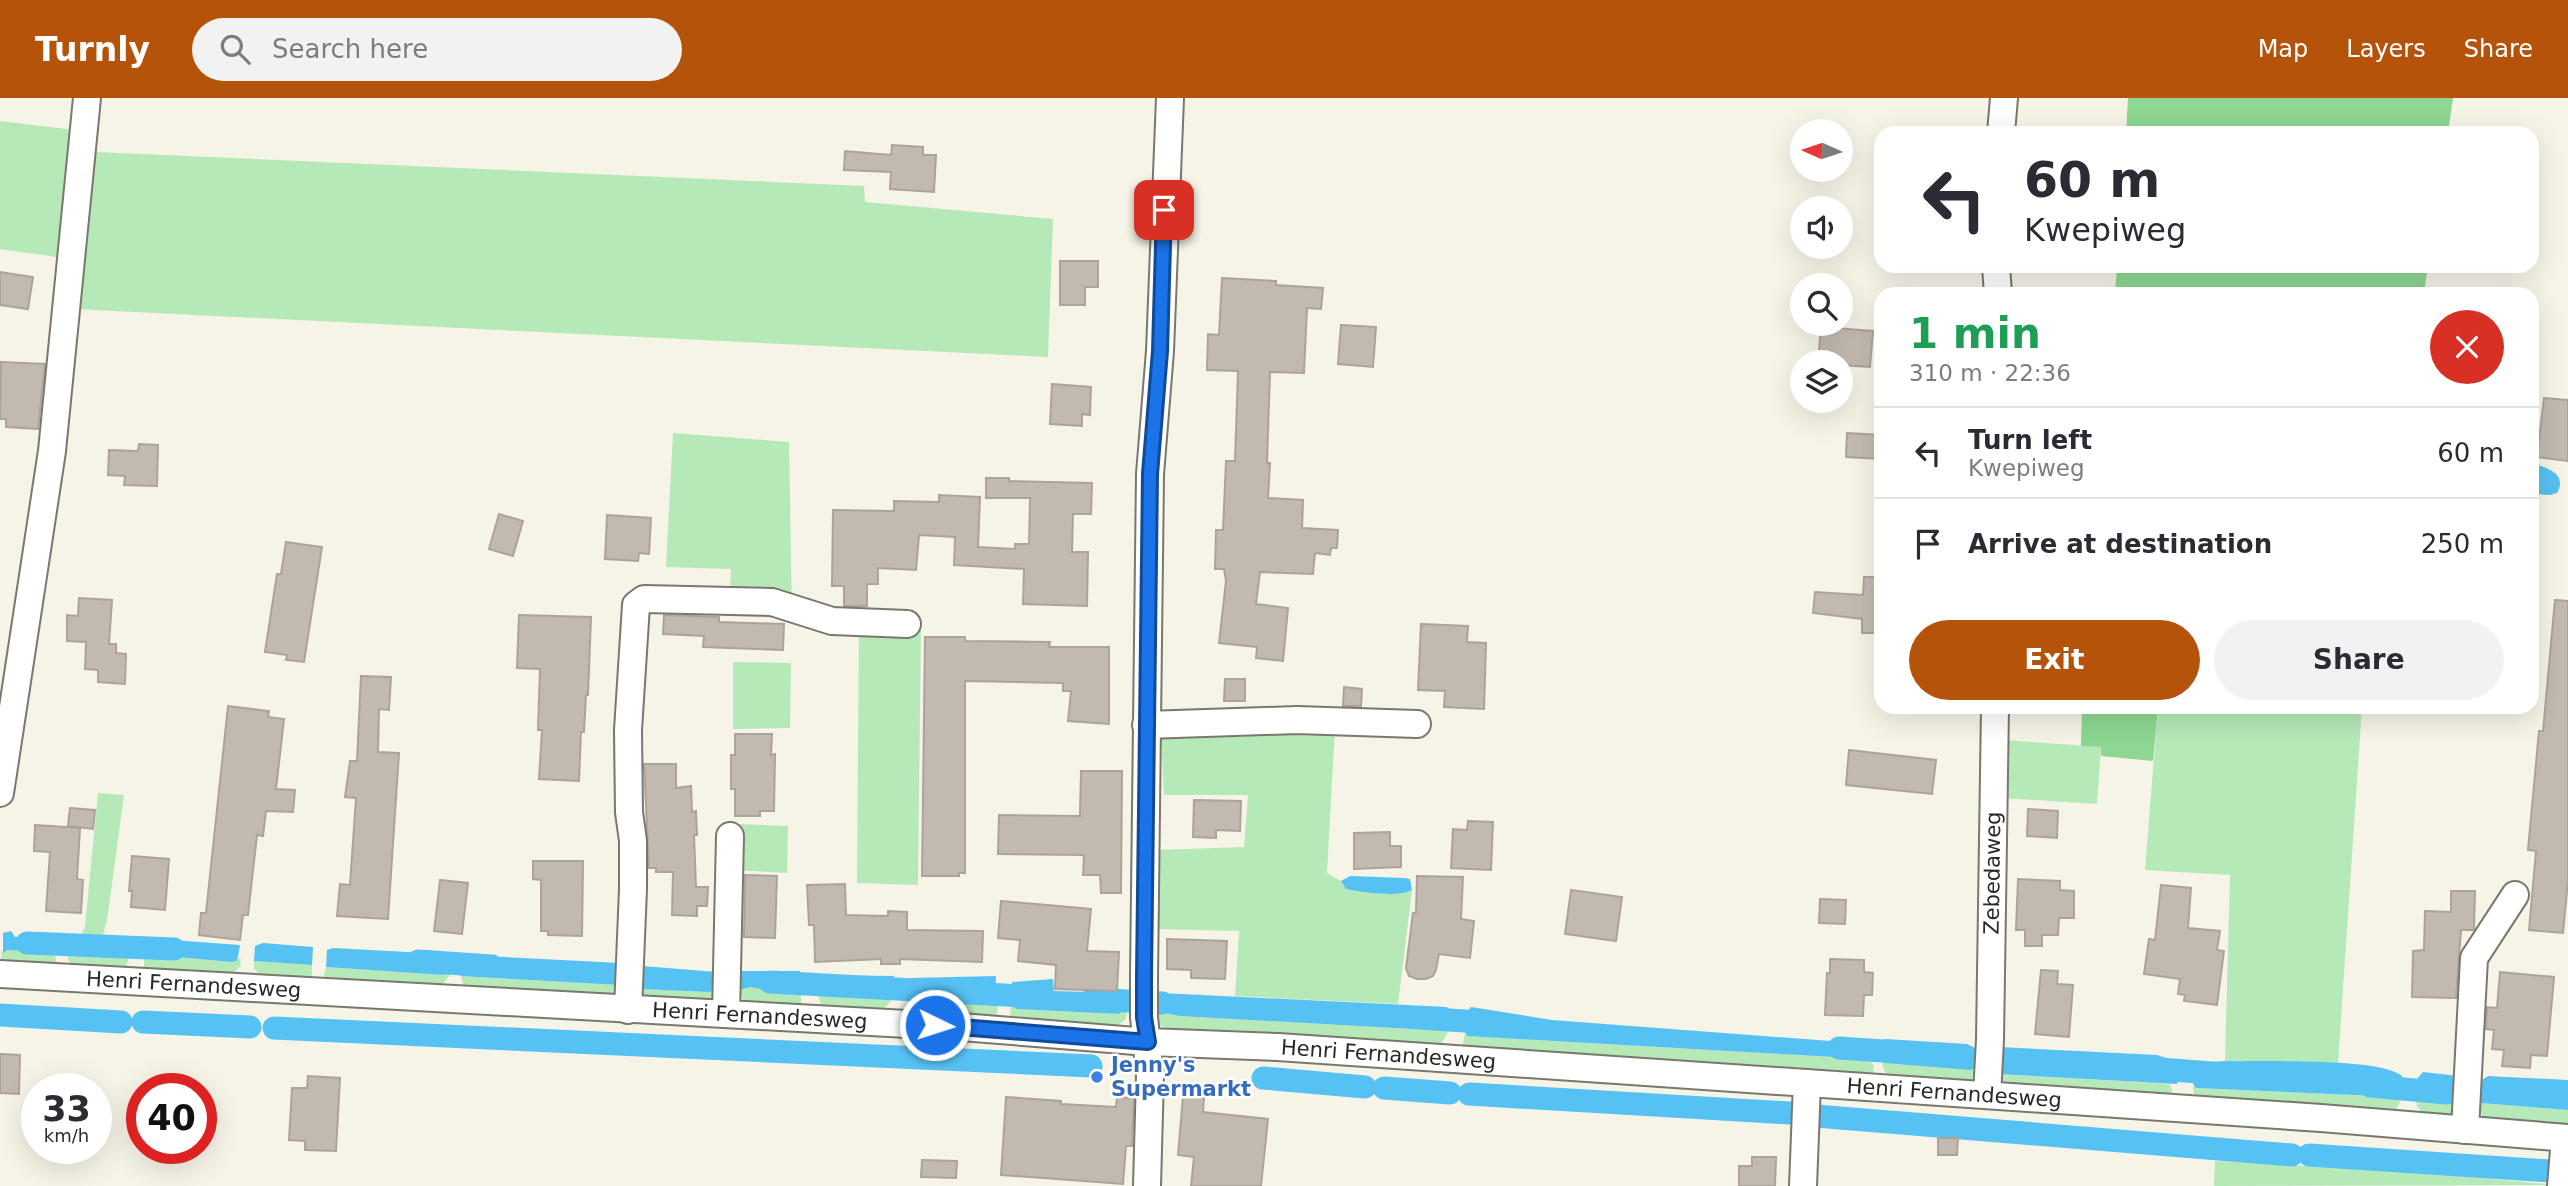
<!DOCTYPE html>
<html lang="en">
<head>
<meta charset="utf-8">
<style>
  :root { --surface:#fff; --page:#f2f2f3; --text:#2b2b33; --muted:#7c7c81; --line:#e1e1e2; --accent:#b45309 }
  body { margin:0; font-family:"DejaVu Sans",sans-serif; background:var(--page); color:var(--text); height:100vh; display:flex; flex-direction:column; font-size:26px; white-space:nowrap }
  * { box-sizing:border-box; margin:0 }
  p { font-size:23px; color:var(--muted) }
  .icon { flex:none; width:38px; height:38px; fill:none; stroke:currentColor; stroke-width:2; stroke-linecap:round; stroke-linejoin:round }
  .map { position:relative; flex:1; overflow:hidden }
  .drawer { position:absolute; left:1874px; top:189px; width:665px; height:427px; display:flex; flex-direction:column; background:var(--surface); border-radius:21px; box-shadow:0 7px 28px #0002 }
  .drawer>* { flex:none }
  .hud { position:absolute; left:1874px; top:28px; width:665px; height:147px; border-radius:21px; box-shadow:0 7px 28px #0002; background:#fff; color:var(--text); overflow:hidden }
  .needle { width:46px; rotate:273deg }
  .controls { position:absolute; left:1790px; top:21px; display:grid; gap:14px }
  .controls a { display:grid; place-items:center; width:63px; height:63px; border-radius:50%; background:var(--surface); box-shadow:0 7px 28px #0002; font-size:35px }
  .speed { position:absolute; left:21px; top:975px; display:flex; gap:14px; font-size:35px; font-weight:700; text-align:center }
  .speed>* { display:grid; place-content:center; width:91px; height:91px; border-radius:50%; background:var(--surface); box-shadow:0 7px 28px #0002; line-height:1 }
  .speed small { font-size:18px; font-weight:400 }
  .speed .limit { border:10px solid #d22; background:#fff; color:#111 }
  .pin { position:absolute; display:grid; place-items:center; width:60px; height:60px; color:#fff; margin:-30px; border-radius:14px; box-shadow:0 4px 10px #0006 }
  .me { position:absolute; width:77px; margin:-38px; rotate:94deg; stroke-linejoin:round; filter:drop-shadow(0 0 5px #0008) }
  .turn { display:flex; align-items:center; gap:24px; height:147px; padding:0 35px; font-size:32px }
  .turn .icon { width:91px; height:91px; stroke-width:2.5 }
  .turn b { display:block; font-size:49px; line-height:60px }
  .round { display:grid; place-items:center; flex:none; width:74px; height:74px; border-radius:37px; background:var(--page) }
  .head { display:flex; align-items:center; justify-content:space-between; height:119px; padding:0 35px }
  h1 { font-size:42px; font-weight:700; line-height:52px; color:#1e9e55 }
  .primary-button { display:flex; gap:14px; margin-top:auto; padding:14px 35px }
  .primary-button a { flex:1; height:80px; border-radius:42px; background:var(--accent); color:#fff; font-size:28px; font-weight:700; line-height:80px; text-align:center }
  .primary-button a+a { background:var(--page); color:var(--text) }
  ul { padding:0; list-style:none }
  li { display:flex; align-items:center; gap:21px; height:91px; padding:0 35px; border-top:2px solid var(--line) }
  li div { flex:1 }
  li b { display:block; font-size:26px }
  li em { font-style:normal }
  header { display:flex; align-items:center; gap:42px; box-sizing:border-box; height:98px; padding:0 35px; background:var(--accent); color:#fff }
  header strong { font-size:33px }
  nav { display:flex; gap:38px; margin-inline-start:auto; font-size:24px }
  .search { width:490px; height:63px; background:var(--page); display:flex; align-items:center; gap:18px; box-sizing:border-box; padding:0 24px; border-radius:38px; color:var(--muted); font-size:26px }
  .map>svg:first-child { display:block }
  .green { fill:#b6e9b8 }
  .forest { fill:#8ed792 }
  .water { fill:#56c1f3 }
  .lines { fill:none; stroke-linecap:round; stroke-linejoin:round }
  .canal { stroke:#56c1f3; stroke-width:23 }
  .building { fill:#c2bab1; stroke:#aca39b; stroke-width:2 }
  .minor-casing { stroke:#7a776d; stroke-width:30 }
  .minor { stroke:#fff; stroke-width:26 }
  .route-casing { stroke:#114b97; stroke-width:18 }
  .route { stroke:#1a73e8; stroke-width:12 }
  .shop-dot { fill:#3f7fe0; stroke:#fff; stroke-width:2.5 }
  .labels { text-anchor:middle; stroke-width:5; stroke-linejoin:round; paint-order:stroke }
  .street-label { font-size:21px; fill:#292824; stroke:#fff }
  .shop-label { font-size:21px; font-weight:bold; fill:#366cbe; stroke:#fff; text-anchor:start }
</style>
</head>
<body>
<header>
<strong>Turnly</strong>
<div class="search"><svg class="icon" aria-label="search" viewBox="0 0 24 24"><circle cx="10" cy="10" r="6"/><path d="M15 15l6 6"/></svg>Search here</div>
<nav><a>Map</a><a>Layers</a><a>Share</a></nav>
</header>
<div class="map">
<svg width="2568" height="1088" viewBox="0 0 2568 1088">
  <rect width="100%" height="100%" fill="#f6f3e7"/>
  <!-- green -->
  <g class="green">
    <polygon points="0,23 75,32 57,159 0,151"/>
    <polygon points="95,54 864,88 865,104 1053,121 1048,259 74,211"/>
    <polygon points="673,335 789,344 792,520 729,518 731,471 666,469"/>
    <polygon points="859,521 921,523 918,787 857,785"/>
    <polygon points="733,564 791,565 790,630 733,631"/>
    <polygon points="2158,609 2362,609 2338,965 2225,963 2230,777 2145,772"/>
    <path d="M1335 629 1327 775 1341 783 1346 791C1361 794 1399 800 1412 792L1398 906 1235 898 1239 833 1155 831 1158 752 1244 749 1248 697H1164L1161 634Z"/>
    <polygon points="2004,642 2101,649 2097,706 2003,700"/>
    <polygon points="98,695 124,697 107,823 102,840 110,857 123,857 129,859 125,872 74,868 68,862 68,857 73,859 76,856 89,856 89,842 82,836 85,828"/>
    <polygon points="737,726 788,728 787,775 736,772"/>
    <polygon points="1,851 3,856 7,852 55,855 56,864 52,867 7,865 1,861"/>
    <polygon points="155,857 231,864 237,863 240,859 241,868 231,877 148,874 144,869 144,861"/>
    <polygon points="254,863 312,867 312,879 307,882 260,878 254,870"/>
    <polygon points="326,869 444,877 447,871 450,870 450,877 438,892 330,882 324,878"/>
    <polygon points="461,878 619,887 618,897 468,890 463,887"/>
    <path d="M750 889 780 895 801 894V905C782 917 748 914 737 893Z"/>
    <polygon points="638,891 709,894 720,891 713,904 646,900 639,897"/>
    <polygon points="821,894 892,901 881,916 824,912 821,907 818,897"/>
    <polygon points="908,898 995,905 998,909 996,918 990,921 918,917 910,911"/>
    <polygon points="1011,908 1017,911 1119,916 1127,911 1126,921 1118,927 1018,923 1010,919"/>
    <polygon points="1155,913 1180,918 1448,933 1450,930 1438,952 1170,931 1159,927 1154,922"/>
    <polygon points="1465,933 1467,938 1869,961 1874,968 1873,975 1867,980 1467,951 1463,947"/>
    <path d="M1882 958 1886 965 1978 969 1977 981 1970 986 1893 980C1883 974 1882 970 1882 958Z"/>
    <polygon points="1997,976 2170,986 2173,996 2167,1002 1999,985"/>
    <path d="M2193 985 2196 990 2400 999C2400 1010 2395 1013 2385 1017L2197 1000 2193 993Z"/>
    <polygon points="2416,998 2419,1001 2455,1004 2458,1016 2450,1020 2424,1017 2417,1008"/>
    <polygon points="2477,1002 2481,1005 2568,1012 2568,1028 2484,1020 2476,1009"/>
    <polygon points="2215,1063 2391,1072 2559,1087 2214,1088"/>
  </g>
  <!-- forest -->
  <g class="forest">
    <polygon points="2128,0 2453,0 2448,35 2126,35"/>
    <polygon points="2117,168 2428,168 2424,196 2115,196"/>
    <polygon points="2082,609 2158,609 2153,663 2101,658 2101,649 2081,648"/>
  </g>
  <!-- water -->
  <g class="water">
    <path d="M2532 365C2547 370 2568 375 2557 395L2550 397 2532 396Z"/>
    <path d="M1350 778 1404 780 1410 781 1412 792C1399 800 1361 794 1346 791L1341 783Z"/>
    <polygon points="11,833 15,839 55,840 55,855 7,852 3,856 3,835"/>
    <path d="M107 838 129 839 131 844 129 859C121 856 112 855 105 860L101 858 102 840Z"/>
    <polygon points="144,840 240,847 237,863 231,864 155,857 144,861"/>
    <polygon points="263,845 313,849 312,867 254,863 255,848"/>
    <path d="M333 850 444 856C449 862 447 870 444 877L326 869 327 852Z"/>
    <polygon points="466,857 620,865 619,887 461,878 462,859"/>
    <polygon points="642,868 717,874 720,891 709,894 638,891"/>
    <polygon points="740,873 800,873 801,894 780,895 750,889 737,893"/>
    <polygon points="816,877 894,878 892,901 821,894 818,897 815,895"/>
    <polygon points="996,878 995,905 910,901 908,898 909,883 912,880"/>
    <polygon points="1053,881 1054,893 1124,895 1123,913 1119,916 1017,911 1011,908 1012,884"/>
    <polygon points="1162,895 1447,909 1452,914 1448,933 1180,918 1155,913 1156,896"/>
    <path d="M1471 909 1552 922 1871 946 1869 961 1467 938C1463 929 1465 916 1471 909Z"/>
    <polygon points="1885,941 1967,946 1979,952 1978,969 1970,972 1886,965 1882,958"/>
    <polygon points="1999,949 2157,957 2172,962 2179,968 2177,986 1997,976"/>
    <path d="M2225 963C2259 964 2381 959 2402 978L2400 999 2196 990 2193 985 2196 965Z"/>
    <polygon points="2423,974 2459,978 2455,1004 2419,1001 2416,998 2417,981"/>
    <polygon points="2488,978 2568,982 2568,1012 2481,1005 2477,1002 2479,984"/>
  </g>
  <g class="lines">
    <!-- canal -->
    <g class="canal">
      <polyline points="27,845 174,851"/>
      <polyline points="418,863 492,868"/>
      <polyline points="770,884 1040,899"/>
      <polyline points="1092,901 1162,905"/>
      <polyline points="0,917 121,924"/>
      <polyline points="1420,920 1494,925"/>
      <polyline points="143,924 250,929"/>
      <polyline points="274,930 1091,968"/>
      <polyline points="1839,950 1913,955"/>
      <polyline points="2147,970 2224,976"/>
      <polyline points="1263,980 1365,989"/>
      <polyline points="2370,988 2447,995"/>
      <polyline points="1384,990 1450,995"/>
      <polyline points="1469,996 1790,1015"/>
      <polyline points="1816,1018 2292,1057"/>
      <polyline points="2309,1057 2550,1073"/>
    </g>
  </g>
  <!-- building -->
  <g class="building">
    <polygon points="892,47 923,49 923,57 936,57 934,94 890,91 891,74 844,72 845,53 891,57"/>
    <polygon points="1060,163 1098,163 1098,189 1085,189 1085,207 1060,207"/>
    <polygon points="0,174 33,179 28,211 0,207"/>
    <polygon points="1222,180 1276,183 1276,187 1323,190 1321,211 1307,210 1304,275 1270,274 1267,365 1270,365 1268,400 1303,402 1302,430 1338,432 1337,450 1331,450 1330,457 1315,455 1313,476 1260,474 1256,506 1288,510 1283,563 1256,560 1257,549 1219,545 1226,483 1224,471 1215,471 1216,432 1223,432 1226,363 1235,363 1238,273 1207,272 1208,236 1219,237"/>
    <polygon points="1341,227 1376,229 1373,269 1338,266"/>
    <polygon points="1821,229 1873,233 1870,269 1841,267 1841,264 1818,264"/>
    <polygon points="1,264 45,266 38,331 6,329 6,321 0,321"/>
    <polygon points="1052,286 1091,289 1090,317 1082,316 1082,328 1050,326"/>
    <polygon points="2544,300 2568,302 2568,363 2537,359"/>
    <polygon points="1847,335 1881,337 1881,361 1846,359"/>
    <polygon points="139,346 158,347 157,388 124,387 125,378 108,377 109,352 138,353"/>
    <polygon points="986,380 1009,380 1009,383 1092,385 1091,416 1073,416 1072,454 1088,454 1087,508 1023,506 1024,471 954,467 955,439 919,437 916,472 878,470 878,486 867,486 867,508 844,508 844,488 832,488 833,412 894,413 894,403 939,404 939,397 980,399 978,449 1015,451 1015,446 1029,446 1030,400 986,400"/>
    <polygon points="499,416 523,423 513,458 489,451"/>
    <polygon points="607,417 651,420 649,456 639,455 638,463 605,461"/>
    <polygon points="286,444 322,449 304,564 286,562 287,557 265,554 277,476 281,476"/>
    <polygon points="1864,479 1881,479 1881,535 1862,535 1862,521 1813,515 1815,494 1863,497"/>
    <polygon points="79,500 112,502 109,546 116,546 116,555 126,556 125,586 98,584 98,572 85,571 86,544 67,543 67,517 78,518"/>
    <polygon points="2555,502 2568,503 2568,783 2563,835 2529,832 2536,753 2528,752 2539,633 2543,633"/>
    <polygon points="519,517 591,519 588,597 586,597 584,634 581,634 579,683 539,681 542,632 538,632 540,571 517,570"/>
    <polygon points="664,517 719,519 719,524 784,526 783,552 703,549 704,538 663,536"/>
    <polygon points="1421,526 1468,528 1467,544 1486,545 1484,611 1444,609 1445,593 1418,592"/>
    <polygon points="925,539 965,539 965,543 1050,544 1049,549 1109,549 1109,626 1068,623 1071,593 1063,593 1063,585 965,583 965,775 959,775 959,778 922,778"/>
    <polygon points="361,578 391,579 389,612 379,611 378,654 399,655 388,821 337,818 340,786 350,787 356,700 345,699 350,663 357,663"/>
    <polygon points="1225,581 1245,581 1245,603 1224,603"/>
    <polygon points="1344,589 1362,591 1361,608 1343,608"/>
    <polygon points="228,608 269,613 268,619 284,621 276,691 295,692 293,714 266,713 263,738 257,737 248,817 243,817 240,842 199,837 201,815 206,815"/>
    <polygon points="735,636 772,636 771,657 775,656 774,713 760,713 760,718 735,718 735,691 731,691 731,657 735,657"/>
    <polygon points="1849,652 1936,662 1932,696 1846,687"/>
    <polygon points="644,666 676,666 676,690 691,688 692,714 696,713 697,737 694,737 696,789 708,789 707,808 697,808 697,818 672,817 673,774 656,774 656,770 649,770"/>
    <polygon points="1081,673 1122,673 1121,795 1101,795 1100,777 1083,777 1084,757 998,756 999,717 1080,718"/>
    <polygon points="1194,702 1241,703 1240,733 1216,732 1216,740 1193,739"/>
    <polygon points="70,710 95,712 93,731 68,728"/>
    <polygon points="2028,711 2058,713 2057,740 2027,738"/>
    <polygon points="1468,723 1493,724 1491,772 1451,770 1453,731 1467,732"/>
    <polygon points="35,727 80,730 77,781 83,782 81,815 46,813 50,754 34,753"/>
    <polygon points="1390,734 1390,748 1401,748 1401,769 1354,771 1354,735"/>
    <polygon points="132,758 169,761 165,812 131,809 132,793 129,793"/>
    <polygon points="533,763 583,763 582,838 548,837 548,833 541,833 541,782 533,781"/>
    <polygon points="745,777 777,778 775,840 744,839"/>
    <polygon points="1417,778 1463,779 1461,821 1474,823 1470,860 1439,856 1436,872 1433,878 1426,881 1417,881 1409,878 1406,870 1413,815 1416,815"/>
    <polygon points="2018,781 2060,783 2060,792 2074,793 2074,820 2059,820 2058,837 2042,837 2042,848 2025,848 2025,832 2016,832"/>
    <polygon points="440,782 468,785 462,836 434,833"/>
    <polygon points="845,786 846,817 888,818 888,813 907,814 907,832 983,833 982,864 900,861 900,866 881,866 881,861 815,864 814,827 809,827 807,787"/>
    <polygon points="2161,787 2191,790 2188,830 2220,833 2217,852 2224,853 2217,907 2184,903 2185,897 2178,896 2180,881 2144,876 2149,841 2155,842"/>
    <polygon points="1571,792 1622,799 1616,843 1565,836"/>
    <polygon points="2451,793 2475,793 2474,832 2461,832 2456,900 2412,899 2413,853 2424,852 2425,813 2451,814"/>
    <polygon points="1820,801 1846,802 1845,826 1819,825"/>
    <polygon points="1001,803 1091,811 1087,853 1119,854 1117,893 1055,891 1056,867 1018,863 1020,842 998,840"/>
    <polygon points="1167,841 1227,843 1225,881 1191,880 1191,872 1167,871"/>
    <polygon points="1830,861 1864,862 1864,874 1873,875 1872,897 1864,897 1863,918 1825,917 1827,875 1830,875"/>
    <polygon points="2041,872 2058,873 2057,886 2073,887 2069,939 2035,936"/>
    <polygon points="2500,874 2554,879 2547,958 2531,957 2530,970 2502,968 2504,952 2492,951 2494,932 2486,931 2487,909 2497,910"/>
    <polygon points="0,956 20,957 19,996 0,995"/>
    <polygon points="308,978 340,980 336,1053 305,1052 305,1043 289,1042 292,990 307,990"/>
    <polygon points="1183,998 1204,1000 1203,1014 1268,1021 1261,1088 1191,1088 1194,1059 1178,1057"/>
    <polygon points="1006,999 1061,1003 1061,1006 1116,1009 1117,999 1134,1000 1132,1048 1126,1048 1123,1086 1001,1077"/>
    <polygon points="1938,1040 1958,1040 1957,1057 1938,1057"/>
    <polygon points="1752,1059 1776,1059 1775,1088 1739,1088 1739,1068 1752,1068"/>
    <polygon points="922,1062 957,1063 956,1080 921,1079"/>
  </g>
  <g class="lines">
    <defs>
      <g id="minor">
        <polyline points="2001,35 2004,0"/>
        <polyline points="1996,168 1998,196"/>
        <polyline points="1146,627 1297,622 1417,626"/>
        <polyline points="0,695 52,353 87,0"/>
        <path id="s1" d="M0 876 961 929 1148 944 1278 949 2321 1020 2568 1040"/>
        <polyline points="628,912 633,791 633,743 629,714 628,632 636,507 644,501 772,504 832,523 907,526"/>
        <polyline points="726,916 730,738"/>
        <path id="s2" d="M1987 997 1990 942 1995 609"/>
        <polyline points="2465,1032 2474,860 2515,797"/>
        <polyline points="1147,1088 1150,978 1144,919 1144,879 1150,376 1160,253 1170,0"/>
        <polyline points="1803,1088 1807,985"/>
        <polyline points="2561,1088 2565,1040"/>
      </g>
    </defs>
    <!-- minor casing -->
    <use href="#minor" class="minor-casing"/>
    <!-- minor -->
    <use href="#minor" class="minor"/>
  </g>
  <g class="lines">
    <defs>
      <polyline id="route" points="935,927 1148,944 1144,919 1144,879 1150,376 1160,253 1164,112"/>
    </defs>
    <!-- route casing -->
    <use href="#route" class="route-casing"/>
    <!-- route -->
    <use href="#route" class="route"/>
  </g>
  <!-- markers -->
  <circle class="shop-dot" cx="1097" cy="979" r="7"/>
  <g class="labels">
    <!-- street labels -->
    <g class="street-label">
      <text dy="7" stroke="none"><textPath href="#s2" startOffset="222">Zebedaweg</textPath></text>
      <text dy="7" stroke="none"><textPath href="#s1" startOffset="194">Henri Fernandesweg</textPath></text>
      <text dy="7" stroke="none"><textPath href="#s1" startOffset="761">Henri Fernandesweg</textPath></text>
      <text dy="7" stroke="none"><textPath href="#s1" startOffset="1391">Henri Fernandesweg</textPath></text>
      <text dy="7" stroke="none"><textPath href="#s1" startOffset="1958">Henri Fernandesweg</textPath></text>
    </g>
    <!-- shop labels -->
    <g class="shop-label">
      <text x="1111" y="974">Jenny's<tspan x="1111" dy="24">Supermarkt</tspan></text>
    </g>
  </g>
</svg>
<div class="controls">
<a><svg class="needle" viewBox="-14 -14 28 28"><path d="M0-13l5 13h-10z" fill="#e53935"/><path d="M0 13l5-13h-10z" fill="#7c7c81"/></svg></a>
<a><svg class="icon" aria-label="sound" viewBox="0 0 24 24"><path d="M4 9h4l5-4v14l-5-4H4zM17 9q2 3 0 6"/></svg></a>
<a><svg class="icon" aria-label="search" viewBox="0 0 24 24"><circle cx="10" cy="10" r="6"/><path d="M15 15l6 6"/></svg></a>
<a><svg class="icon" aria-label="layers" viewBox="0 0 24 24"><path d="M12 4l9 5-9 5-9-5zM3 14l9 5 9-5"/></svg></a>
</div>
<div class="speed"><div>33<small>km/h</small></div><div class="limit">40</div></div>
<div class="pin" style="left:1164px;top:112px;background:#d93025"><svg class="icon" aria-label="arrive" viewBox="0 0 24 24"><path d="M6 21V4h12l-3 4 3 4H6"/></svg></div>
<svg class="me" style="left:935px;top:927px" viewBox="-20 -20 40 40"><circle r="17" fill="#1a73e8" stroke="#fff" stroke-width="3"/><path d="M0-11L8 9 0 5-8 9z" fill="#fff"/></svg>
<div class="hud">
<div class="turn"><svg class="icon" aria-label="left" viewBox="0 0 24 24"><path d="M17 20v-9H6M10 6l-5 5 5 5"/></svg><div><b>60 m</b>Kwepiweg</div></div>
</div>
<section class="drawer">
<div class="head"><div><h1>1 min</h1><p>310 m · 22:36</p></div><a class="round" style="background:#d93025;color:#fff"><svg class="icon" aria-label="close" viewBox="0 0 24 24"><path d="M6 6l12 12M18 6L6 18"/></svg></a></div>
<ul>
<li><svg class="icon" aria-label="left" viewBox="0 0 24 24"><path d="M17 20v-9H6M10 6l-5 5 5 5"/></svg><div><b>Turn left</b><p>Kwepiweg</p></div><em>60 m</em></li>
<li><svg class="icon" aria-label="arrive" viewBox="0 0 24 24"><path d="M6 21V4h12l-3 4 3 4H6"/></svg><div><b>Arrive at destination</b></div><em>250 m</em></li>
</ul>
<div class="primary-button"><a>Exit</a><a>Share</a></div>
</section>
</div>
</body>
</html>
